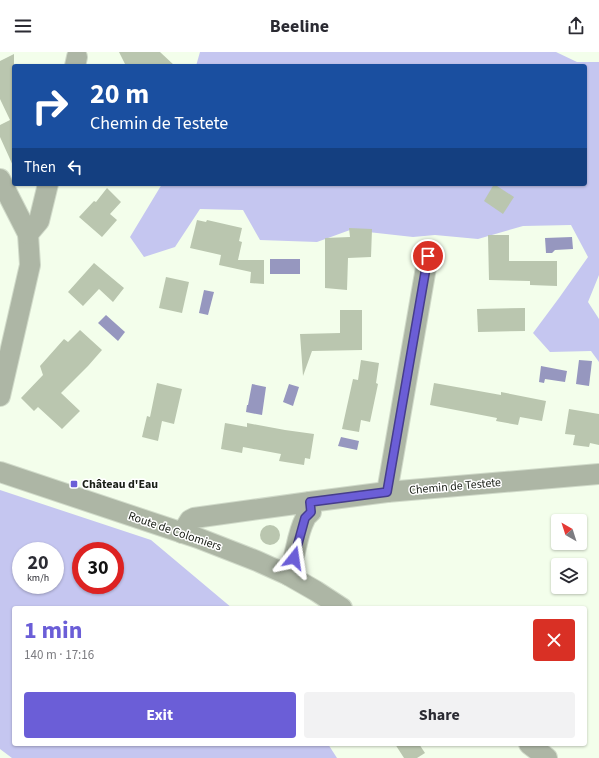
<!DOCTYPE html>
<html lang="en">
<head>
<meta charset="utf-8">
<style>
  :root { --surface:#fff; --page:#f2f2f3; --text:#2b2b33; --muted:#7c7c81; --accent:#6b5ed7 }
  body { margin:0; font-family:"Source Sans 3",sans-serif; background:var(--page); color:var(--text); height:100vh; display:flex; flex-direction:column; font-size:15px; white-space:nowrap }
  * { box-sizing:border-box; margin:0 }
  p { font-size:13px; color:var(--muted) }
  .icon { flex:none; width:22px; height:22px; fill:none; stroke:currentColor; stroke-width:2; stroke-linecap:round; stroke-linejoin:round }
  .map { position:relative; flex:1; overflow:hidden }
  .side { position:absolute; left:12px; top:554px; width:575px; height:140px; display:flex; flex-direction:column; background:var(--surface); border-radius:4px; box-shadow:0 1px 3px #0004 }
  .side>* { flex:none }
  .hud { position:absolute; left:12px; top:12px; width:575px; height:122px; border-radius:4px; box-shadow:0 1px 3px #0004; background:#1a4fa0; color:#fff; overflow:hidden }
  .needle { width:26px; rotate:321deg }
  .fabs { position:absolute; left:551px; top:462px; display:grid; gap:8px }
  .fabs a { display:grid; place-items:center; width:36px; height:36px; border-radius:4px; background:var(--surface); box-shadow:0 1px 3px #0004; font-size:20px }
  .speed { position:absolute; left:12px; top:490px; display:flex; gap:8px; font-size:20px; font-weight:700; text-align:center }
  .speed>* { display:grid; place-content:center; width:52px; height:52px; border-radius:50%; background:var(--surface); box-shadow:0 1px 3px #0004; line-height:1 }
  .speed small { font-size:10px; font-weight:400 }
  .speed .limit { border:6px solid #d22; background:#fff; color:#111 }
  .pin { position:absolute; display:grid; place-items:center; width:34px; height:34px; color:#fff; margin:-17px; border:2px solid #fff; border-radius:50%; box-shadow:0 1px 4px #0007 }
  .me { position:absolute; width:44px; margin:-22px; rotate:15deg; stroke-linejoin:round; filter:drop-shadow(0 0 3px #0008) }
  .turn { display:flex; align-items:center; gap:14px; height:84px; padding:0 12px; font-size:18px }
  .turn .icon { width:52px; height:52px; stroke-width:2.5 }
  .turn b { display:block; font-size:28px; line-height:34px }
  .then { display:flex; align-items:center; height:38px; padding:0 12px; background:#0003; gap:8px; font-size:15px }
  .round { display:grid; place-items:center; flex:none; width:42px; height:42px; border-radius:4px; background:var(--page) }
  .head { display:flex; align-items:center; justify-content:space-between; height:68px; padding:0 12px }
  h1 { font-size:24px; font-weight:700; line-height:30px; color:var(--accent) }
  .cta { display:flex; gap:8px; margin-top:auto; padding:8px 12px }
  .cta a { flex:1; height:46px; border-radius:4px; background:var(--accent); color:#fff; font-size:16px; font-weight:700; line-height:46px; text-align:center }
  .cta a+a { background:var(--page); color:var(--text) }
  header { display:flex; justify-content:space-between; align-items:center; height:52px; padding:0 12px; background:var(--surface); font-size:18px; font-weight:700 }
  .map>svg:first-child { display:block }
  .forest { fill:#c5c6f0; fill-rule:evenodd }
  .water { fill:#9697bf }
  .building { fill:#bac6af }
  .lines { fill:none; stroke-linecap:round; stroke-linejoin:round }
  .minor-casing { stroke:#d0dac9; stroke-width:22 }
  .minor { stroke:#adb6a5; stroke-width:20 }
  .route-casing { stroke:#463d8c; stroke-width:10 }
  .route { stroke:#6b5ed7; stroke-width:7 }
  .poi-dot { fill:#6b5ed7; stroke:#fff; stroke-width:1.5 }
  .labels { text-anchor:middle; stroke-width:3; stroke-linejoin:round; paint-order:stroke }
  .poi-label { font-size:12px; font-weight:bold; fill:#1a1f17; stroke:#fff; text-anchor:start }
  .street-label { font-size:12px; fill:#1a1f17; stroke:#fff }
</style>
</head>
<body>
<header><svg class="icon" aria-label="menu" viewBox="0 0 24 24"><path d="M4 6h16M4 12h16M4 18h16"/></svg>Beeline<svg class="icon" aria-label="share" viewBox="0 0 24 24"><path d="M12 15V3M7 8l5-5 5 5M5 13v7h14v-7"/></svg></header>
<div class="map">
<svg width="599" height="706" viewBox="0 0 599 706">
  <rect width="100%" height="100%" fill="#f3feeb"/>
  <!-- forest -->
  <g class="forest">
    <polygon points="200,0 556,0 577,10 599,10 599,223 588,250 599,267 599,310 591,299 550,300 533,281 559,246 588,205 571,173 523,174 478,187 435,183 413,185 350,178 317,190 260,188 243,158 200,157 175,195 144,205 130,185 162,132 585,132 585,14 196,14"/>
    <path d="M0 438 151 488 232 556H14V692H328L337 706H12L0 697ZM21 499H55V533H21ZM81 499H115V533H81Z"/>
  </g>
  <!-- water -->
  <g class="water">
    <polygon points="572,185 573,197 555,198 552,201 546,201 545,186"/>
    <rect x="270" y="207" width="30" height="15"/>
    <polygon points="204,238 214,240 208,263 199,261"/>
    <polygon points="106,263 125,280 118,289 98,271"/>
    <polygon points="579,308 592,309 589,334 576,332"/>
    <polygon points="541,314 567,319 565,330 545,327 544,331 539,330"/>
    <polygon points="252,332 266,335 262,363 246,360 247,353 248,353"/>
    <polygon points="289,332 299,335 293,354 283,350"/>
    <polygon points="341,385 359,389 357,398 338,394"/>
  </g>
  <!-- building -->
  <g class="building">
    <polygon points="119,0 160,0 175,14 126,14"/>
    <polygon points="14,2 14,116 0,85 0,73 10,68 0,47 0,9"/>
    <polygon points="494,132 514,145 503,162 484,149"/>
    <polygon points="107,136 121,150 110,162 117,168 102,185 79,165 94,149 96,150"/>
    <polygon points="197,168 206,170 207,168 242,176 239,189 242,190 238,208 264,208 264,232 250,231 251,220 219,213 221,203 190,196"/>
    <polygon points="349,176 372,177 371,205 348,206 347,238 325,236 325,186 350,185"/>
    <polygon points="488,183 509,183 509,209 557,209 557,234 530,233 530,229 489,228"/>
    <polygon points="94,211 124,236 113,250 99,237 83,254 68,240"/>
    <polygon points="166,225 189,230 182,261 159,256"/>
    <polygon points="525,256 525,279 478,280 477,257"/>
    <polygon points="340,258 362,258 362,298 312,299 303,324 300,282 340,281"/>
    <polygon points="80,278 102,298 88,314 61,341 80,359 62,377 38,355 34,359 21,346 43,323 40,314 64,287 68,290"/>
    <polygon points="361,308 379,311 376,331 378,332 370,370 361,368 359,380 342,377 353,327 358,328"/>
    <polygon points="157,331 182,337 174,372 162,369 158,389 142,385 147,364 150,365"/>
    <polygon points="434,331 501,343 501,340 546,349 542,369 520,365 518,373 496,369 497,366 430,353"/>
    <polygon points="569,357 599,362 599,393 590,391 589,395 573,393 575,383 565,382"/>
    <polygon points="225,371 247,375 247,371 285,378 314,382 310,407 305,406 304,413 279,409 281,402 243,395 242,401 221,397"/>
    <circle cx="270" cy="483" r="10"/>
    <polygon points="395,692 419,692 425,701 417,706 404,706"/>
  </g>
  <g class="lines">
    <defs>
      <g id="minor">
        <polyline points="75,14 77,5"/>
        <polyline points="0,127 28,182 30,213 0,344"/>
        <polyline points="28,182 39,169 48,132"/>
        <polyline points="0,420 198,486 257,509 288,523 316,539 342,556"/>
        <polyline points="387,440 428,204"/>
        <polyline points="310,450 387,440 599,422"/>
        <path d="M182 481 190 468 194 466 310 450 311 460C309 462 306 464 305 467 296 484 296 506 288 523"/>
        <polyline points="529,692 547,706"/>
      </g>
    </defs>
    <!-- minor casing -->
    <use href="#minor" class="minor-casing"/>
    <!-- minor -->
    <use href="#minor" class="minor"/>
  </g>
  <g class="lines">
    <defs>
      <polyline id="route" points="294,506 305,466 311,460 310,450 387,440 428,204"/>
    </defs>
    <!-- route casing -->
    <use href="#route" class="route-casing"/>
    <!-- route -->
    <use href="#route" class="route"/>
  </g>
  <!-- markers -->
  <rect class="poi-dot" x="70" y="428" width="8" height="8" rx="2"/>
  <g class="labels">
    <!-- poi labels -->
    <g class="poi-label">
      <text x="82" y="436">Château d'Eau</text>
    </g>
    <!-- street labels -->
    <g class="street-label">
      <text transform="translate(455 434) rotate(-5)" y="4">Chemin de Testete</text>
      <text transform="translate(175 479) rotate(19)" y="4">Route de Colomiers</text>
    </g>
  </g>
</svg>
<div class="fabs">
<a><svg class="needle" viewBox="-14 -14 28 28"><path d="M0-13l5 13h-10z" fill="#e53935"/><path d="M0 13l5-13h-10z" fill="#7c7c81"/></svg></a>
<a><svg class="icon" aria-label="layers" viewBox="0 0 24 24"><path d="M12 4l9 5-9 5-9-5zM3 14l9 5 9-5"/></svg></a>
</div>
<div class="speed"><div>20<small>km/h</small></div><div class="limit">30</div></div>
<div class="pin" style="left:428px;top:204px;background:#d93025"><svg class="icon" aria-label="arrive" viewBox="0 0 24 24"><path d="M6 21V4h12l-3 4 3 4H6"/></svg></div>
<svg class="me" style="left:294px;top:506px" viewBox="-20 -20 40 40"><path d="M0-17L14 15 0 8-14 15z" fill="#6b5ed7" stroke="#fff" stroke-width="4"/></svg>
<div class="hud">
<div class="turn"><svg class="icon" aria-label="right" viewBox="0 0 24 24"><path d="M7 20v-9h11M14 6l5 5-5 5"/></svg><div><b>20 m</b>Chemin de Testete</div></div>
<div class="then">Then<svg class="icon" aria-label="left" viewBox="0 0 24 24"><path d="M17 20v-9H6M10 6l-5 5 5 5"/></svg></div>
</div>
<section class="side">
<div class="head"><div><h1>1 min</h1><p>140 m · 17:16</p></div><a class="round" style="background:#d93025;color:#fff"><svg class="icon" aria-label="close" viewBox="0 0 24 24"><path d="M6 6l12 12M18 6L6 18"/></svg></a></div>
<div class="cta"><a>Exit</a><a>Share</a></div>
</section>
</div>
</body>
</html>
